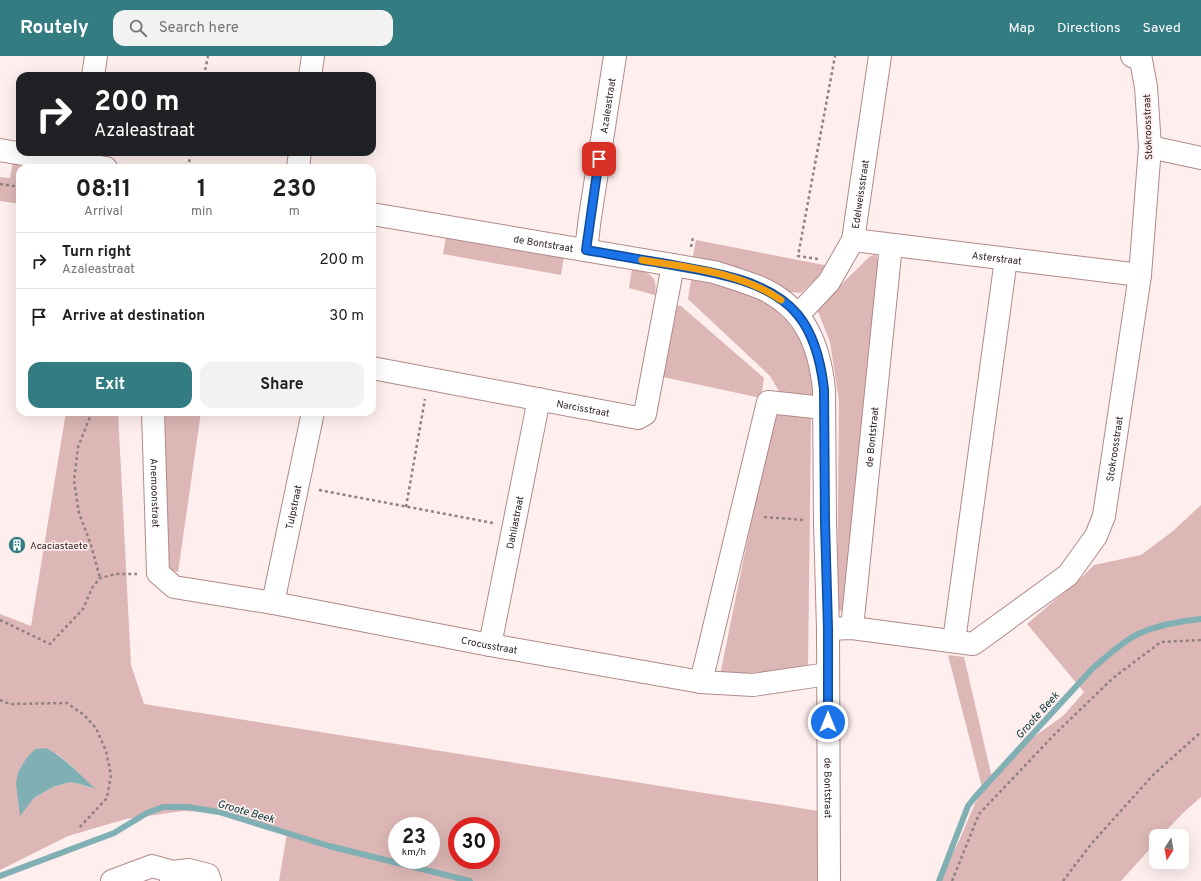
<!DOCTYPE html>
<html lang="en">
<head>
<meta charset="utf-8">
<style>
  :root { --surface:#fff; --page:#f2f2f2; --text:#202124; --muted:#757577; --line:#e0e0e0; --accent:#337c82 }
  body { margin:0; font-family:Overpass,sans-serif; background:var(--page); color:var(--text); height:100vh; display:flex; flex-direction:column; font-size:15px; white-space:nowrap }
  * { box-sizing:border-box; margin:0 }
  p { font-size:13px; color:var(--muted) }
  .icon { flex:none; width:22px; height:22px; fill:none; stroke:currentColor; stroke-width:2; stroke-linecap:round; stroke-linejoin:round }
  .map { position:relative; flex:1; overflow:hidden }
  .drawer { position:absolute; left:16px; top:108px; width:360px; height:252px; display:flex; flex-direction:column; background:var(--surface); border-radius:12px; box-shadow:0 4px 16px #0002 }
  .drawer>* { flex:none }
  .banner { position:absolute; left:16px; top:16px; width:360px; height:84px; border-radius:12px; box-shadow:0 4px 16px #0002; background:#202124; color:#fff; overflow:hidden }
  .needle { width:26px; rotate:191deg }
  .buttons { position:absolute; left:1149px; top:773px; display:grid; gap:8px }
  .buttons a { display:grid; place-items:center; width:40px; height:40px; border-radius:8px; background:var(--surface); box-shadow:0 4px 16px #0002; font-size:20px }
  .speed { position:absolute; left:388px; top:761px; display:flex; gap:8px; font-size:20px; font-weight:700; text-align:center }
  .speed>* { display:grid; place-content:center; width:52px; height:52px; border-radius:50%; background:var(--surface); box-shadow:0 4px 16px #0002; line-height:1 }
  .speed small { font-size:10px; font-weight:400 }
  .speed .limit { border:6px solid #d22; background:#fff; color:#111 }
  .pin { position:absolute; display:grid; place-items:center; width:34px; height:34px; color:#fff; margin:-17px; border-radius:8px; box-shadow:0 2px 6px #0006 }
  .me { position:absolute; width:44px; margin:-22px; rotate:0deg; stroke-linejoin:round; filter:drop-shadow(0 0 3px #0008) }
  .turn { display:flex; align-items:center; gap:14px; height:84px; padding:0 12px; font-size:18px }
  .turn .icon { width:52px; height:52px; stroke-width:2.5 }
  .turn b { display:block; font-size:28px; line-height:34px }
  .eta { display:flex; justify-content:space-evenly; align-items:center; height:68px; text-align:center }
  .eta b { font-size:24px; font-weight:700; line-height:28px }
  .primary-button { display:flex; gap:8px; margin-top:auto; padding:8px 12px }
  .primary-button a { flex:1; height:46px; border-radius:12px; background:var(--accent); color:#fff; font-size:16px; font-weight:700; line-height:46px; text-align:center }
  .primary-button a+a { background:var(--page); color:var(--text) }
  ul { padding:0; list-style:none }
  li { display:flex; align-items:center; gap:12px; height:56px; padding:0 12px; border-top:1px solid var(--line) }
  li div { flex:1 }
  li b { display:block; font-size:15px }
  li em { font-style:normal }
  header { display:flex; align-items:center; gap:24px; box-sizing:border-box; height:56px; padding:0 20px; background:var(--accent); color:#fff }
  header strong { font-size:19px }
  nav { display:flex; gap:22px; margin-inline-start:auto; font-size:14px }
  .search { width:280px; height:36px; background:var(--page); display:flex; align-items:center; gap:10px; box-sizing:border-box; padding:0 14px; border-radius:12px; color:var(--muted); font-size:15px }
  .map>svg:first-child { display:block }
  .green { fill:#dcb7b5; fill-rule:evenodd }
  .water { fill:#81b0b4 }
  .lines { fill:none; stroke-linecap:round; stroke-linejoin:round }
  .stream { stroke:#81b0b4; stroke-width:6 }
  .minor-casing { stroke:#b08a89; stroke-width:24 }
  .path { stroke:#908180; stroke-width:2.5; stroke-dasharray:3 3; stroke-linecap:butt }
  .minor { stroke:#fff; stroke-width:22 }
  .route-casing { stroke:#114b97; stroke-width:10 }
  .route { stroke:#1a73e8; stroke-width:7 }
  .slow { stroke:#f59e0b; stroke-width:7 }
  .labels { text-anchor:middle; stroke-width:3.5; stroke-linejoin:round; paint-order:stroke }
  .street-label { font-size:10px; fill:#312222; stroke:#feeeed }
  .poi-label { font-size:10px; fill:#312222; stroke:#feeeed; text-anchor:start }
  .water-label { font-size:11px; font-style:italic; fill:#07373a; stroke:#feeeed }
</style>
</head>
<body>
<header>
<strong>Routely</strong>
<div class="search"><svg class="icon" aria-label="search" viewBox="0 0 24 24"><circle cx="10" cy="10" r="6"/><path d="M15 15l6 6"/></svg>Search here</div>
<nav><a>Map</a><a>Directions</a><a>Saved</a></nav>
</header>
<div class="map">
<svg width="1201" height="825" viewBox="0 0 1201 825">
  <rect width="100%" height="100%" fill="#feeeed"/>
  <!-- green -->
  <g class="green">
    <polygon points="13,106 36,110 36,112 20,112 20,148 0,145 0,121 10,122"/>
    <polygon points="446,181 564,201 561,219 443,198"/>
    <polygon points="696,184 829,210 801,237 789,236 767,223 692,205"/>
    <polygon points="876,198 885,226 847,558 837,553 839,345 830,286 817,253 869,201"/>
    <path d="M632 213C650 217 658 219 655 239L629 232Z"/>
    <path d="M691 224C705 227 720 228 733 232 769 242 797 268 808 303 812 316 813 330 815 343L780 337 770 320 688 243Z"/>
    <polygon points="669,248 681,250 764,322 761,342 658,320"/>
    <polygon points="774,354 810,359 811,364 808,613 720,619"/>
    <path d="M66 356H118L131 609 144 648 818 755V825H279L287 777 258 765 215 756 183 755 126 763 68 780 0 814V558L31 570ZM56 697 71 709 94 733 80 728 70 726 53 731 34 742 20 759ZM397 770H431V804H397ZM457 770H491V804H457Z"/>
    <polygon points="163,356 201,356 178,516 164,513"/>
    <polygon points="1201,449 1201,741 1183,757 1161,780 1156,780 1156,786 1121,825 938,825 959,785 982,731 948,599 964,601 992,722 1009,706 1032,682 1063,660 1084,636 1027,568 1083,520 1094,509 1141,499 1173,475"/>
  </g>
  <!-- water -->
  <path class="water" d="M46 692C65 702 80 718 95 733L80 728 70 726 53 731 34 742 20 760 16 728 18 716 26 703 35 693Z"/>
  <g class="lines">
    <!-- stream -->
    <g class="stream">
      <polyline points="0,820 114,777 147,757 163,751 187,751 219,756 329,790 470,825"/>
      <path d="M939 825 968 750 975 741 1093 612C1106 601 1123 585 1138 578 1158 569 1179 565 1201 563"/>
    </g>
    <defs>
      <g id="minor">
        <polyline points="93,20 96,0"/>
        <polyline points="310,20 313,0"/>
        <polyline points="1150,91 1201,102"/>
        <polyline points="0,94 106,112"/>
        <polyline points="298,112 300,96"/>
        <path id="s1" d="M372 158 714 216C730 221 746 226 761 232 805 252 819 288 824 333L825 466 828 573 829 825"/>
        <path id="s2" d="M853 184 1140 219"/>
        <path id="s3" d="M586 194 590 161 615 0"/>
        <path id="s4" d="M798 259 829 226 853 184 880 0"/>
        <path id="s5" d="M372 312 638 362 645 358 673 209"/>
        <path id="s6" d="M153 356 158 517 174 531 273 547 490 589 701 626 753 629 828 618"/>
        <path id="s7" d="M273 547 313 356"/>
        <path id="s8" d="M852 572 891 189"/>
        <path id="s9" d="M828 573 852 572 973 588 1068 519 1096 480 1104 460 1140 219 1150 91 1146 31 1141 4 1132 0"/>
        <polyline points="954,585 1006,203"/>
        <path id="s10" d="M490 589 539 343"/>
        <polyline points="701,626 768,346 824,352"/>
        <polyline points="112,825 152,810 173,816"/>
        <polyline points="171,825 173,816 189,814 208,819 210,825"/>
      </g>
    </defs>
    <!-- minor casing -->
    <use href="#minor" class="minor-casing"/>
    <!-- path -->
    <g class="path">
      <polyline points="204,20 208,0"/>
      <polyline points="188,112 191,96"/>
      <polyline points="0,128 20,131"/>
      <polyline points="691,191 693,181"/>
      <polyline points="818,203 798,200 835,0"/>
      <polyline points="92,356 78,391 74,425 79,457 91,489 100,522"/>
      <polyline points="319,434 493,467"/>
      <polyline points="406,451 425,343"/>
      <polyline points="764,461 804,464"/>
      <polyline points="0,564 50,588 83,553 92,532 100,522 116,518 137,518"/>
      <polyline points="0,644 10,648 67,647 84,659 96,672 106,695 111,719 107,742 78,773"/>
      <polyline points="952,825 979,758 1054,679 1113,622 1161,586 1201,584"/>
      <polyline points="1063,825 1092,787 1154,718 1201,676"/>
    </g>
    <!-- minor -->
    <use href="#minor" class="minor"/>
  </g>
  <g class="lines">
    <defs>
      <path id="route" d="M599 103 586 194C611 198 636 203 661 207 705 215 768 222 798 259 815 280 821 307 824 333L825 466 828 573V666"/>
    </defs>
    <!-- route casing -->
    <use href="#route" class="route-casing"/>
    <!-- route -->
    <use href="#route" class="route"/>
    <!-- slow -->
    <path class="slow" d="M642 204C689 212 741 216 781 244"/>
  </g>
  <!-- icons -->
  <defs>
    <symbol id="building-disc" viewBox="-11 -11 22 22"><circle r="9.5" fill="#337c82" stroke="#feeeed"/><path d="M-4-6H4V6H1V3H-1V6H-4ZM-2.5-4.3h1.7v1.8h-1.7ZM.8-4.3h1.7v1.8H.8ZM-2.5-1h1.7V.8h-1.7ZM.8-1h1.7V.8H.8Z" fill="#fff"/></symbol>
  </defs>
  <g fill-rule="evenodd">
    <use href="#building-disc" x="7" y="479" width="20" height="20"/>
  </g>
  <g class="labels">
    <!-- street labels -->
    <g class="street-label">
      <text dy="4" stroke="none"><textPath href="#s3" startOffset="146">Azaleastraat</textPath></text>
      <text transform="translate(1147 71) rotate(-92)" y="4">Stokroosstraat</text>
      <text dy="4" stroke="none"><textPath href="#s4" startOffset="140">Edelweissstraat</textPath></text>
      <text dy="4" stroke="none"><textPath href="#s1" startOffset="174">de Bontstraat</textPath></text>
      <text dy="4" stroke="none"><textPath href="#s2" startOffset="145">Asterstraat</textPath></text>
      <text dy="4" stroke="none"><textPath href="#s5" startOffset="215">Narcisstraat</textPath></text>
      <text dy="4" stroke="none"><textPath href="#s8" startOffset="192">de Bontstraat</textPath></text>
      <text dy="4" stroke="none"><textPath href="#s9" startOffset="401">Stokroosstraat</textPath></text>
      <text dy="4" stroke="none"><textPath href="#s6" startOffset="81">Anemoonstraat</textPath></text>
      <text dy="4" stroke="none"><textPath href="#s7" startOffset="98">Tulpstraat</textPath></text>
      <text dy="4" stroke="none"><textPath href="#s10" startOffset="125">Dahliastraat</textPath></text>
      <text dy="4" stroke="none"><textPath href="#s6" startOffset="503">Crocusstraat</textPath></text>
      <text dy="4" stroke="none"><textPath href="#s1" startOffset="921">de Bontstraat</textPath></text>
    </g>
    <!-- poi labels -->
    <g class="poi-label">
      <text x="30" y="493">Acaciastaete</text>
    </g>
    <!-- water labels -->
    <g class="water-label">
      <text transform="translate(1037 659) rotate(-48)" y="4">Groote Beek</text>
      <text transform="translate(246 755) rotate(16)" y="4">Groote Beek</text>
    </g>
  </g>
</svg>
<div class="buttons">
<a><svg class="needle" viewBox="-14 -14 28 28"><path d="M0-13l5 13h-10z" fill="#e53935"/><path d="M0 13l5-13h-10z" fill="#757577"/></svg></a>
</div>
<div class="speed"><div>23<small>km/h</small></div><div class="limit">30</div></div>
<div class="pin" style="left:599px;top:103px;background:#d93025"><svg class="icon" aria-label="arrive" viewBox="0 0 24 24"><path d="M6 21V4h12l-3 4 3 4H6"/></svg></div>
<svg class="me" style="left:828px;top:666px" viewBox="-20 -20 40 40"><circle r="17" fill="#1a73e8" stroke="#fff" stroke-width="3"/><path d="M0-11L8 9 0 5-8 9z" fill="#fff"/></svg>
<div class="banner">
<div class="turn"><svg class="icon" aria-label="right" viewBox="0 0 24 24"><path d="M7 20v-9h11M14 6l5 5-5 5"/></svg><div><b>200 m</b>Azaleastraat</div></div>
</div>
<section class="drawer">
<div class="eta">
<div><b>08:11</b><p>Arrival</p></div>
<div><b>1</b><p>min</p></div>
<div><b>230</b><p>m</p></div>
</div>
<ul>
<li><svg class="icon" aria-label="right" viewBox="0 0 24 24"><path d="M7 20v-9h11M14 6l5 5-5 5"/></svg><div><b>Turn right</b><p>Azaleastraat</p></div><em>200 m</em></li>
<li><svg class="icon" aria-label="arrive" viewBox="0 0 24 24"><path d="M6 21V4h12l-3 4 3 4H6"/></svg><div><b>Arrive at destination</b></div><em>30 m</em></li>
</ul>
<div class="primary-button"><a>Exit</a><a>Share</a></div>
</section>
</div>
</body>
</html>
